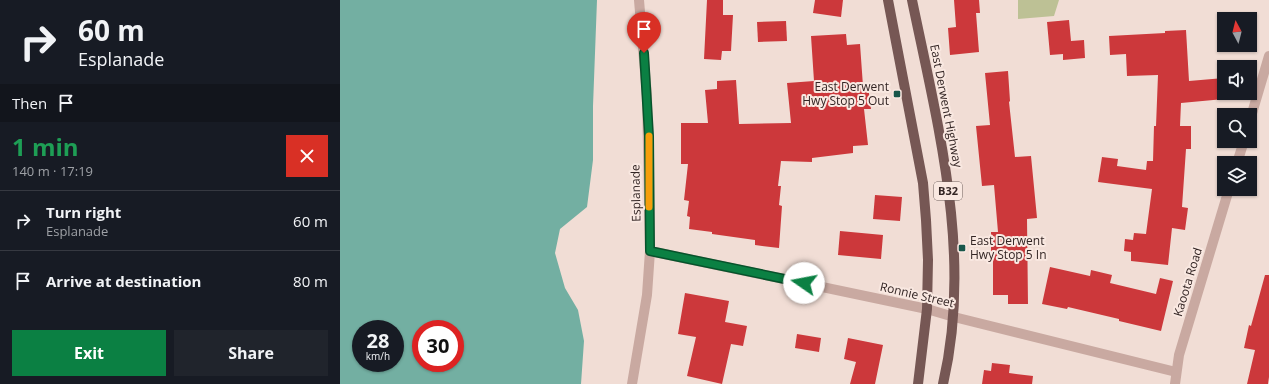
<!DOCTYPE html>
<html lang="en">
<head>
<meta charset="utf-8">
<style>
  :root { --surface:#171b24; --page:#20242c; --text:#f1f3f6; --muted:#9ea1a6; --line:#363941; --accent:#0b8043 }
  body { margin:0; font-family:"Open Sans",sans-serif; background:var(--page); color:var(--text); height:100vh; display:flex; flex-direction:column; font-size:15px; white-space:nowrap }
  * { box-sizing:border-box; margin:0 }
  p { font-size:13px; color:var(--muted) }
  .icon { flex:none; width:22px; height:22px; fill:none; stroke:currentColor; stroke-width:2; stroke-linecap:round; stroke-linejoin:round }
  .map { position:relative; flex:1; overflow:hidden }
  .panel { display:flex; flex-direction:column; background:var(--surface); width:340px }
  .panel>* { flex:none }
  .guide { background:#171b24; color:var(--text); overflow:hidden }
  .needle { width:26px; rotate:353deg }
  .fabs { position:absolute; left:877px; top:12px; display:grid; gap:8px }
  .fabs a { display:grid; place-items:center; width:40px; height:40px; border-radius:0px; background:var(--surface); box-shadow:0 1px 3px #0004; font-size:20px }
  .speed { position:absolute; left:12px; top:320px; display:flex; gap:8px; font-size:20px; font-weight:700; text-align:center }
  .speed>* { display:grid; place-content:center; width:52px; height:52px; border-radius:50%; background:var(--surface); box-shadow:0 1px 3px #0004; line-height:1 }
  .speed small { font-size:10px; font-weight:400 }
  .speed .limit { border:6px solid #d22; background:#fff; color:#111 }
  .pin { position:absolute; display:grid; place-items:center; width:34px; height:34px; color:#fff; margin:-41px -17px; border-radius:50% 50% 50% 0; rotate:-45deg; box-shadow:0 0 4px #0007 }
  .pin .icon { rotate:45deg }
  .me { position:absolute; width:44px; margin:-22px; rotate:282deg; stroke-linejoin:round; filter:drop-shadow(0 0 3px #0008) }
  .turn { display:flex; align-items:center; gap:14px; height:84px; padding:0 12px; font-size:18px }
  .turn .icon { width:52px; height:52px; stroke-width:2.5 }
  .turn b { display:block; font-size:28px; line-height:34px }
  .then { display:flex; align-items:center; height:38px; padding:0 12px; background:#0003; gap:8px; font-size:15px }
  .round { display:grid; place-items:center; flex:none; width:42px; height:42px; border-radius:0px; background:var(--page) }
  .summary { display:flex; align-items:center; justify-content:space-between; height:68px; padding:0 12px }
  h1 { font-size:24px; font-weight:700; line-height:30px; color:#1e9e55 }
  .action { display:flex; gap:8px; margin-top:auto; padding:8px 12px }
  .action a { flex:1; height:46px; border-radius:0px; background:var(--accent); color:#fff; font-size:16px; font-weight:700; line-height:46px; text-align:center }
  .action a+a { background:var(--page); color:var(--text) }
  ul { padding:0; list-style:none }
  li { display:flex; align-items:center; gap:12px; height:60px; padding:0 12px; border-top:1px solid var(--line) }
  li div { flex:1 }
  li b { display:block; font-size:15px }
  li em { font-style:normal }
  main { display:flex; flex:1; min-height:0 }
  .map>svg:first-child { display:block }
  .green { fill:#bdc195 }
  .water { fill:#73afa2; fill-rule:evenodd }
  .building { fill:#cc383b }
  .lines { fill:none; stroke-linecap:round; stroke-linejoin:round }
  .minor { stroke:#c9a9a1; stroke-width:10 }
  .major { stroke:#765754; stroke-width:10 }
  .route-casing { stroke:#07532c; stroke-width:10 }
  .route { stroke:#0b8043; stroke-width:7 }
  .slow { stroke:#f59e0b; stroke-width:7 }
  .poi-dot { fill:#18564a; stroke:#f9e8e1; stroke-width:1.5 }
  .labels { text-anchor:middle; stroke-width:4; stroke-linejoin:round; paint-order:stroke }
  .shield { fill:#f9e8e1; stroke:#6e605d; stroke-width:1 }
  .shield-label { font-size:11px; font-weight:bold; fill:#332524 }
  .poi-label { font-size:12px; fill:#332524; stroke:#f9e8e1; text-anchor:end }
  .street-label { font-size:12px; fill:#332524; stroke:#f9e8e1 }
</style>
</head>
<body>
<main>
<section class="panel">
<div class="guide">
<div class="turn"><svg class="icon" aria-label="right" viewBox="0 0 24 24"><path d="M7 20v-9h11M14 6l5 5-5 5"/></svg><div><b>60 m</b>Esplanade</div></div>
<div class="then">Then<svg class="icon" aria-label="arrive" viewBox="0 0 24 24"><path d="M6 21V4h12l-3 4 3 4H6"/></svg></div>
</div>
<div class="summary"><div><h1>1 min</h1><p>140 m · 17:19</p></div><a class="round" style="background:#d93025;color:#fff"><svg class="icon" aria-label="close" viewBox="0 0 24 24"><path d="M6 6l12 12M18 6L6 18"/></svg></a></div>
<ul>
<li><svg class="icon" aria-label="right" viewBox="0 0 24 24"><path d="M7 20v-9h11M14 6l5 5-5 5"/></svg><div><b>Turn right</b><p>Esplanade</p></div><em>60 m</em></li>
<li><svg class="icon" aria-label="arrive" viewBox="0 0 24 24"><path d="M6 21V4h12l-3 4 3 4H6"/></svg><div><b>Arrive at destination</b></div><em>80 m</em></li>
</ul>
<div class="action"><a>Exit</a><a>Share</a></div>
</section>
<div class="map">
<svg width="929" height="384" viewBox="0 0 929 384">
  <rect width="100%" height="100%" fill="#f1ddd5"/>
  <!-- green -->
  <polygon class="green" points="678,0 719,0 714,16 678,19"/>
  <!-- water -->
  <path class="water" d="M0 0H257L253 106V160L247 207 220 229 215 253 225 288 238 310 244 341 241 384H0ZM21 329H55V363H21ZM81 329H115V363H81Z"/>
  <!-- building -->
  <g class="building">
    <polygon points="367,0 383,0 383,15 393,15 391,51 382,51 381,60 364,59"/>
    <polygon points="475,0 503,0 501,17 473,13"/>
    <polygon points="614,0 639,0 640,13 636,13 639,52 610,55 608,28 616,27"/>
    <polygon points="729,20 731,41 744,40 745,58 723,60 723,54 710,55 707,22"/>
    <polygon points="446,21 447,41 418,42 417,22"/>
    <polygon points="846,30 849,81 884,78 884,99 841,103 840,126 851,126 851,149 846,149 842,207 848,208 845,230 832,228 828,265 791,261 791,252 784,251 785,239 793,240 794,233 806,234 812,189 758,182 762,157 778,159 777,166 806,170 807,161 813,161 814,126 816,126 818,75 787,76 786,54 770,55 769,36 825,33 825,31"/>
    <polygon points="506,34 507,45 520,44 523,86 528,86 531,109 524,109 528,145 513,146 513,153 472,158 472,162 441,161 438,186 441,186 439,205 442,206 439,248 415,245 415,240 372,234 372,232 349,229 350,217 347,216 349,201 344,200 348,164 341,164 341,123 368,123 365,90 377,89 377,81 396,80 399,124 451,123 447,83 474,81 471,36"/>
    <polygon points="668,71 670,101 669,102 675,157 691,156 697,218 687,219 688,304 668,304 668,295 653,295 653,257 651,257 651,232 658,232 654,185 642,186 636,126 650,125 645,73"/>
    <polygon points="535,195 562,197 560,221 533,219"/>
    <polygon points="500,231 543,235 541,259 498,255"/>
    <polygon points="710,267 750,276 751,270 772,275 770,283 816,294 820,278 833,281 821,331 779,321 779,319 728,307 727,309 702,304"/>
    <polygon points="925,275 929,275 929,377 928,384 907,384 915,350 904,348 909,325 911,326"/>
    <polygon points="345,293 389,301 385,322 407,326 403,346 391,344 382,384 347,376 356,337 338,334"/>
    <polygon points="457,334 481,338 479,352 455,348"/>
    <polygon points="508,338 543,345 535,384 510,384 516,362 504,359"/>
    <polygon points="652,363 670,365 669,373 693,376 692,384 642,384 644,370 651,371"/>
  </g>
  <g class="lines">
    <!-- minor -->
    <g class="minor">
      <polyline points="910,120 929,56"/>
      <polyline points="897,163 904,141"/>
      <polyline points="310,251 587,309 614,317 836,372"/>
      <polyline points="292,384 307,295 310,251 307,96 299,0"/>
      <polyline points="835,384 839,355 889,189"/>
    </g>
    <!-- major -->
    <g class="major">
      <polyline points="548,0 583,183 586,220 588,260 587,309 578,384"/>
      <path d="M572 0C598 126 633 256 603 384"/>
    </g>
  </g>
  <g class="lines">
    <defs>
      <polyline id="route" points="304,53 309,136 310,251 464,283"/>
    </defs>
    <!-- route casing -->
    <use href="#route" class="route-casing"/>
    <!-- route -->
    <use href="#route" class="route"/>
    <!-- slow -->
    <polyline class="slow" points="309,136 309,207"/>
  </g>
  <!-- markers -->
  <g class="poi-dot">
    <rect x="553" y="90" width="8" height="8" rx="2"/>
    <rect x="618" y="244" width="8" height="8" rx="2"/>
  </g>
  <g class="labels">
    <!-- shield labels -->
    <rect class="shield" x="594" y="182" width="28" height="18" rx="3"/>
    <g class="shield-label">
      <text x="608" y="195">B32</text>
    </g>
    <!-- poi labels -->
    <g class="poi-label">
      <text x="549" y="91">East Derwent<tspan x="549" dy="14">Hwy Stop 5 Out</tspan></text>
      <text x="630" y="245" text-anchor="start">East Derwent<tspan x="630" dy="14">Hwy Stop 5 In</tspan></text>
    </g>
    <!-- street labels -->
    <g class="street-label">
      <text transform="translate(606 106) rotate(79)" y="4">East Derwent Highway</text>
      <text transform="translate(296 193) rotate(-91)" y="4">Esplanade</text>
      <text transform="translate(848 282) rotate(-73)" y="4">Kaoota Road</text>
      <text transform="translate(577 295) rotate(13)" y="4">Ronnie Street</text>
    </g>
  </g>
</svg>
<div class="fabs">
<a><svg class="needle" viewBox="-14 -14 28 28"><path d="M0-13l5 13h-10z" fill="#e53935"/><path d="M0 13l5-13h-10z" fill="#9ea1a6"/></svg></a>
<a><svg class="icon" aria-label="sound" viewBox="0 0 24 24"><path d="M4 9h4l5-4v14l-5-4H4zM17 9q2 3 0 6"/></svg></a>
<a><svg class="icon" aria-label="search" viewBox="0 0 24 24"><circle cx="10" cy="10" r="6"/><path d="M15 15l6 6"/></svg></a>
<a><svg class="icon" aria-label="layers" viewBox="0 0 24 24"><path d="M12 4l9 5-9 5-9-5zM3 14l9 5 9-5"/></svg></a>
</div>
<div class="speed"><div>28<small>km/h</small></div><div class="limit">30</div></div>
<div class="pin" style="left:304px;top:53px;background:#d93025"><svg class="icon" aria-label="arrive" viewBox="0 0 24 24"><path d="M6 21V4h12l-3 4 3 4H6"/></svg></div>
<svg class="me" style="left:464px;top:283px" viewBox="-20 -20 40 40"><circle r="19" fill="#fff"/><path d="M0-13L10 11 0 6-10 11z" fill="#0b8043"/></svg>
</div>
</main>
</body>
</html>
